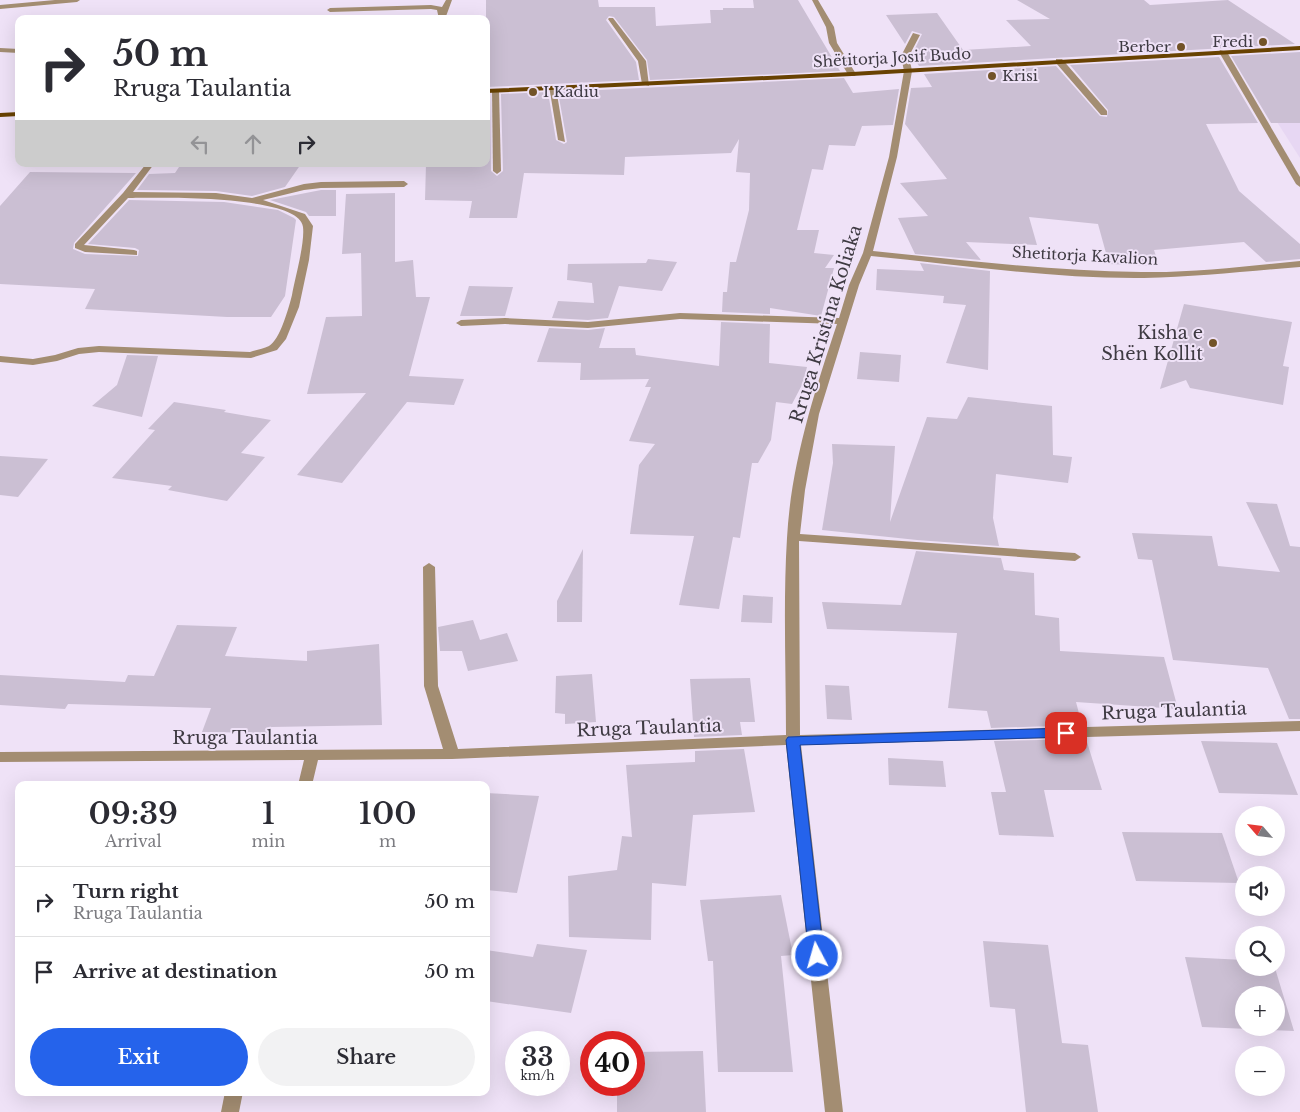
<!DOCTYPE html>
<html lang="en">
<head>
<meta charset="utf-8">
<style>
  :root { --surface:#fff; --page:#f2f2f3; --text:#2b2b33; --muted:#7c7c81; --line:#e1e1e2; --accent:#2563eb }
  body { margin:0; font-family:"Libre Baskerville",serif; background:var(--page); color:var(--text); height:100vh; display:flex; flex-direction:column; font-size:19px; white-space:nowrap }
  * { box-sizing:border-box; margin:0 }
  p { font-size:16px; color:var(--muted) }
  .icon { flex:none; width:28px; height:28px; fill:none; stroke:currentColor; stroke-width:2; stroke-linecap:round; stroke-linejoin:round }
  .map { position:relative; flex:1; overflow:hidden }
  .side { position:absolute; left:15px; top:781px; width:475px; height:315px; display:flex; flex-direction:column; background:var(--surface); border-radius:10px; box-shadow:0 5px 20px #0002 }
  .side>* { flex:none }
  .top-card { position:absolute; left:15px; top:15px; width:475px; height:152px; border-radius:10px; box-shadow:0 5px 20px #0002; background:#fff; color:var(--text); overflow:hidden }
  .needle { width:32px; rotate:298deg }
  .buttons { position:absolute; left:1235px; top:806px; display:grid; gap:10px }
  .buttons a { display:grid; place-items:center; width:50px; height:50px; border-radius:50%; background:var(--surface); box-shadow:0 5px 20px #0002; font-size:25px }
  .speed { position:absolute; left:505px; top:1031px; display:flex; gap:10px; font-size:25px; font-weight:700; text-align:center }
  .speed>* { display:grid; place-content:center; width:65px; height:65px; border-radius:50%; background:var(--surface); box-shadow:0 5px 20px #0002; line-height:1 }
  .speed small { font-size:12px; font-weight:400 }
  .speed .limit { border:8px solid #d22; background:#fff; color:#111 }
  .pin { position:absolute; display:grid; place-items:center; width:42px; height:42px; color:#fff; margin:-21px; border-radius:10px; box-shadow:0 2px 8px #0006 }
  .me { position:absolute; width:55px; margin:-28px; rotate:354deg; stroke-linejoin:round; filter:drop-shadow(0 0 4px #0008) }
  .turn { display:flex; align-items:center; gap:18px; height:105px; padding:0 15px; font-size:22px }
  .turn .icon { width:65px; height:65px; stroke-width:2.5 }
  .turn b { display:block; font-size:35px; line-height:42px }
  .lanes { display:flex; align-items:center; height:48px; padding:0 15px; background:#0003; justify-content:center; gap:25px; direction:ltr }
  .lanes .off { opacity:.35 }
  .eta { display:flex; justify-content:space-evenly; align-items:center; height:85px; text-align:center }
  .eta b { font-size:30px; font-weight:600; line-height:35px }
  .primary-button { display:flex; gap:10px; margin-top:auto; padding:10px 15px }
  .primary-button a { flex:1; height:58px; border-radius:30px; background:var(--accent); color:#fff; font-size:20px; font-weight:600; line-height:58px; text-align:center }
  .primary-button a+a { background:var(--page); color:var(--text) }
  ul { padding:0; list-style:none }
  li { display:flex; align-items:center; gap:15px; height:70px; padding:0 15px; border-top:1px solid var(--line) }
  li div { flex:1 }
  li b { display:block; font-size:19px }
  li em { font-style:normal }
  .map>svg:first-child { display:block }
  .built { fill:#e7d7f3 }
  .building { fill:#cbbfd3; fill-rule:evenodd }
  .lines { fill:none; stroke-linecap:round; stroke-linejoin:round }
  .minor { fill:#a38d72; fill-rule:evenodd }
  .major { fill:#684202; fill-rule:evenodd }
  .route { fill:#2563eb; stroke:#184099 }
  .poi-dot { fill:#725328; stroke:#efe2f7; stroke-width:2 }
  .labels { text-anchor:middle; stroke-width:4; stroke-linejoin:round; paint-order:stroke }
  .far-poi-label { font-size:15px; fill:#3e3a42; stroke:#efe2f7; text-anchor:end }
  .far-street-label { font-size:15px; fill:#3e3a42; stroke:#efe2f7 }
  .street-label { font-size:18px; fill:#3e3a42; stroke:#efe2f7 }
  .poi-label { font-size:18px; fill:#3e3a42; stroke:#efe2f7; text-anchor:end }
</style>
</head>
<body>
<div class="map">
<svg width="1300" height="1112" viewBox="0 0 1300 1112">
  <rect width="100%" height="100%" fill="#efe2f7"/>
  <!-- built -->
  <polygon class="built" points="1277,122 1300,122 1300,158"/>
  <!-- building -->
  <g class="building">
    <polygon points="486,0 598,0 599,7 655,7 656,26 711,23 710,10 723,10 723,8 754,8 753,0 798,0 840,71 650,80 647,60 614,17 609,16 606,20 636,62 639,80 486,87"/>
    <polygon points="1017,0 1144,0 1150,5 1228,0 1295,44 919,66 912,55 922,34 912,31 905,44 886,15 937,13 963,50 1031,46 1006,20 1050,19"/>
    <polygon points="1300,52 1300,123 1271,123 1231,56"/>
    <polygon points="1219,57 1258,123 1206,124 1239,191 1300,244 1300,259 1266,262 1244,242 1154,250 1159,266 1109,264 1098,224 1029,217 1037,245 966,242 981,260 915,254 898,218 928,216 900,183 947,179 905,124 911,88 932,87 924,74 1056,66 1100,116 1107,117 1108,110 1070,65"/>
    <polygon points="844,78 853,93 899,89 893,125 862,126 855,146 829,145 823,170 812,169 797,230 819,230 814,253 834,255 825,268 834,268 821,316 770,308 770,314 722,312 723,292 727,292 730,262 736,262 749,210 750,173 736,172 739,139 731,153 625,157 624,175 524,173 517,218 469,218 472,201 425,200 426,164 486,164 486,95 490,95 491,171 497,176 503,171 501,94 548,92 556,140 564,144 567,142 558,92"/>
    <polygon points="181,164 301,164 285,187 252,196 216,191 137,190 149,174 175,173"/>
    <polygon points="30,172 136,173 74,243 73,249 85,254 138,256 139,250 135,248 88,244 129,200 224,202 278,210 294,218 296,220 285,296 271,317 227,317 85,309 95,289 0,284 0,206"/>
    <polygon points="321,190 336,190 336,216 309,216 306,212 270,200"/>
    <polygon points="395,193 395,262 413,260 416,297 430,297 409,376 464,379 454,405 407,402 342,483 297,475 366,393 307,394 326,317 362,316 361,253 342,254 346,194"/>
    <polygon points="648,259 677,262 662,291 619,286 608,318 588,320 552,318 558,301 594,303 592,283 567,280 568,264 646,263"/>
    <polygon points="920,263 990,271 988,370 946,363 966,305 943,303 944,296 876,290 877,269 924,271"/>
    <polygon points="469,286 513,287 505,316 460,316"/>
    <polygon points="1184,304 1292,322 1283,366 1289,367 1283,405 1190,388 1186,380 1160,389"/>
    <polygon points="721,322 770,324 769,363 807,367 803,383 792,404 776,402 771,440 758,463 752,463 740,538 733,537 719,609 679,605 694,536 630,534 639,465 655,444 629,441 651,387 645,387 649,379 580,380 581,363 537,362 549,328 588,330 605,328 599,348 635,348 636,355 719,366"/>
    <polygon points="860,352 901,355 899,382 857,379"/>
    <polygon points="127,355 158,356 142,417 92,406 117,385"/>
    <polygon points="968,397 1052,406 1053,455 1072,457 1068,483 996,474 993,518 999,546 917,540 822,530 833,463 832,444 895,446 890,522 927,417 957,419"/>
    <polygon points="174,402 226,410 224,412 271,420 241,453 265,457 227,501 168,490 172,486 112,478 155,430 148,429"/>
    <polygon points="0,456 48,459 18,497 0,495"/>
    <polygon points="1246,502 1277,504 1290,546 1300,547 1300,719 1289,719 1268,668 1173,660 1152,560 1138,559 1132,533 1212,536 1218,566 1280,572"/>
    <polygon points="583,549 582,622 557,622 557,601"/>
    <polygon points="916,551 1001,558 1004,570 1034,573 1035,615 1059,618 1060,651 1164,657 1178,709 1076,702 1082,725 991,728 987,711 948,708 957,633 827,629 822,602 901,605"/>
    <polygon points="743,595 773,597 772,623 741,622"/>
    <polygon points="473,620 480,640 507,633 518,661 468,671 462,651 440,651 438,627"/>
    <polygon points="177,625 237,627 225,656 307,661 307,651 379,644 382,725 272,727 270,733 202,732 211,708 68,704 65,709 0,705 0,675 125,682 128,675 154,676"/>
    <polygon points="592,674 596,722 565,724 565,714 555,713 556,676"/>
    <polygon points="750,678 755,722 740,722 742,735 694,737 690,679"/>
    <polygon points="825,685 849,686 852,720 827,719"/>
    <polygon points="1086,739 1102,790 1044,790 1054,837 999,835 991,792 1006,792 994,741"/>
    <polygon points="1201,741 1277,743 1298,795 1219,793"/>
    <polygon points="744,749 755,812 693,815 686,886 652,883 651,940 569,937 568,876 617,870 622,836 632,837 626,765 695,762 695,751"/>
    <polygon points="888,758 943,761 946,787 889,785"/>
    <polygon points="486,793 539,796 517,893 486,890"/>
    <polygon points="1122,832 1222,833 1239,883 1136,881"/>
    <polygon points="781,895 793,955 781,956 793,1072 718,1072 713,961 708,961 700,900"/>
    <polygon points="983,941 1048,945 1062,1043 1088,1045 1098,1112 1026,1112 1015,1009 990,1007"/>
    <polygon points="537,944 587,950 571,1013 486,1001 486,950 533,957"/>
    <path d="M1185 957 1244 960V968H1275L1294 1031 1202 1027ZM1244 995H1276V1028H1244Z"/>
    <polygon points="703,1051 706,1112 617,1112 617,1085 634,1085 634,1052"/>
  </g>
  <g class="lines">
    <!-- minor -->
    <g class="minor">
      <polygon points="55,0 80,0 77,2 0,9 0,5"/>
      <polygon points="446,0 452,0 445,19 439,19 437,10 431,9 330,12 327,10 330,8 431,5 442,7"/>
      <polygon points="812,0 818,0 834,27 837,43 856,74 855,76 849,76 829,43 826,27"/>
      <polygon points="609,18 613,18 646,61 649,86 642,84 638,61 608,19"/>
      <path d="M913 33 920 35 909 56 912 71 897 157 873 251C962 260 1052 271 1141 272 1194 273 1247 266 1300 261V267C1248 271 1196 277 1144 278 1053 279 962 265 871 256L859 285 819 414 805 490 800 534 1075 553 1081 557 1075 561 799 541 800 735 1300 721V731L801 745 843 1112H825L786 745 452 759 318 760 312 785H298L304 760 0 762V752L443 749 424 686 423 567 429 563 435 567 438 686 458 749 786 735C786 670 783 603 787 538 791 464 814 393 837 324L680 319 588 328 505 324 461 326 456 323 461 320 505 318 588 322 680 313 839 318 849 285 863 253 889 157 904 71 901 56Z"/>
      <polygon points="0,48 19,49 19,53 0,52"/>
      <polygon points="1220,50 1227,52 1300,177 1300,187 1296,184 1219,52"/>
      <polygon points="1056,59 1062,59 1107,111 1107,115 1101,115 1056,63"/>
      <polygon points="549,86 556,88 565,142 558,140"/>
      <polygon points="492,89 499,91 501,171 497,174 493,171"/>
      <path d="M146 164H154L133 192 216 193 252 198 304 184 321 182 404 181 408 184 404 187 321 188 304 190 263 200 305 214 313 226 309 260 299 307 286 339 277 350 251 358 99 352 79 354 57 361 33 365 0 362V356L33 359 55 355 78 348 99 346 250 352C256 350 263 349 269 346 280 340 289 307 292 295 295 278 305 243 303 227 300 194 155 198 128 198L84 245 134 250 137 251V255L85 252 75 248V244L123 193Z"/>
      <polygon points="225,1092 243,1092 239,1112 221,1112"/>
    </g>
    <!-- major -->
    <g class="major">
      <polygon points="1300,46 1300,50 852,76 486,93 486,89 852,72"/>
      <polygon points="19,112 19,116 0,117 0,113"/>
    </g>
  </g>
  <!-- route -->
  <polygon class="route" points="1066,728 1071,729 1073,733 1071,736 1066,737 800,745 824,956 822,960 817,962 812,960 809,956 786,740 788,737"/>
  <!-- markers -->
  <g class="poi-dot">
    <circle cx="1263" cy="42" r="5"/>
    <circle cx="1181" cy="47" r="5"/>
    <circle cx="992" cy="76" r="5"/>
    <circle cx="533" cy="92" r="5"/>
    <circle cx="1213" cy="343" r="5"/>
  </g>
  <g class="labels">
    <!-- far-poi labels -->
    <g class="far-poi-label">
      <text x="1253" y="47">Fredi</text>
      <text x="1171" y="52">Berber</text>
      <text x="1002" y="81" text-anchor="start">Krisi</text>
      <text x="543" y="97" text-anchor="start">I Kadiu</text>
    </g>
    <!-- far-street labels -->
    <g class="far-street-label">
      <text transform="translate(892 58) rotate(-3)" y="5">Shëtitorja Josif Budo</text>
      <text transform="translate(1085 256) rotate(3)" y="5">Shetitorja Kavalion</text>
    </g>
    <!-- street labels -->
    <g class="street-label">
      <text transform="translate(826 324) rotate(-73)" y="6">Rruga Kristina Koliaka</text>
      <text transform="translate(1174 711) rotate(-2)" y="6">Rruga Taulantia</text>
      <text transform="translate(649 728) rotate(-2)" y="6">Rruga Taulantia</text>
      <text x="245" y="744">Rruga Taulantia</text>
    </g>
    <!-- poi labels -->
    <g class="poi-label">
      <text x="1203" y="339">Kisha e<tspan x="1203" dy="21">Shën Kollit</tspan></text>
    </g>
  </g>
</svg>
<div class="buttons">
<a><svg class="needle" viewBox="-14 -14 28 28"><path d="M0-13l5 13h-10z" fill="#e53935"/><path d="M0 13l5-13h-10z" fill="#7c7c81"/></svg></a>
<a><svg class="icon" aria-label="sound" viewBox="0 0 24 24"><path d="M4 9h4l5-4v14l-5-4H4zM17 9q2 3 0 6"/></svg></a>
<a><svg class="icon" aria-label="search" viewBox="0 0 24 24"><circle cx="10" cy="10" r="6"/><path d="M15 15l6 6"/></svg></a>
<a>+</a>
<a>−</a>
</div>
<div class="speed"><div>33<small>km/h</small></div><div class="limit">40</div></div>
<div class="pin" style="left:1066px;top:733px;background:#d93025"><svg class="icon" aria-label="arrive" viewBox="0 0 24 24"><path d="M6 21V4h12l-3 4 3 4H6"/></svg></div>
<svg class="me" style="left:817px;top:956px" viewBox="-20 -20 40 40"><circle r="17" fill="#2563eb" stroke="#fff" stroke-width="3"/><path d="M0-11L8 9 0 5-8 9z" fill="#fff"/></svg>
<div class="top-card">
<div class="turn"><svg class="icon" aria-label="right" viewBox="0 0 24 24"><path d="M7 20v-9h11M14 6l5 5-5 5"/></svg><div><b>50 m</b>Rruga Taulantia</div></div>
<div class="lanes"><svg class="icon off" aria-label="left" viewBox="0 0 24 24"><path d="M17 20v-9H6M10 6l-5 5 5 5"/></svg><svg class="icon off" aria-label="ahead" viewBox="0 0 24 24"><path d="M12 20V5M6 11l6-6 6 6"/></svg><svg class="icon" aria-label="right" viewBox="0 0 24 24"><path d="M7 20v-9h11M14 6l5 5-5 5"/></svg></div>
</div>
<section class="side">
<div class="eta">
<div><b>09:39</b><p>Arrival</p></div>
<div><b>1</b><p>min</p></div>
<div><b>100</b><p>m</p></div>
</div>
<ul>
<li><svg class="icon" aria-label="right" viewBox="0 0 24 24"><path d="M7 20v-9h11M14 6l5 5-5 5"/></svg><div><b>Turn right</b><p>Rruga Taulantia</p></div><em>50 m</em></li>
<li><svg class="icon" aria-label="arrive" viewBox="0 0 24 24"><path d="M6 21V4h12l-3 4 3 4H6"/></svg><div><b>Arrive at destination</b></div><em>50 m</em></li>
</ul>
<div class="primary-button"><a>Exit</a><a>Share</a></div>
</section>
</div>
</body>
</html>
